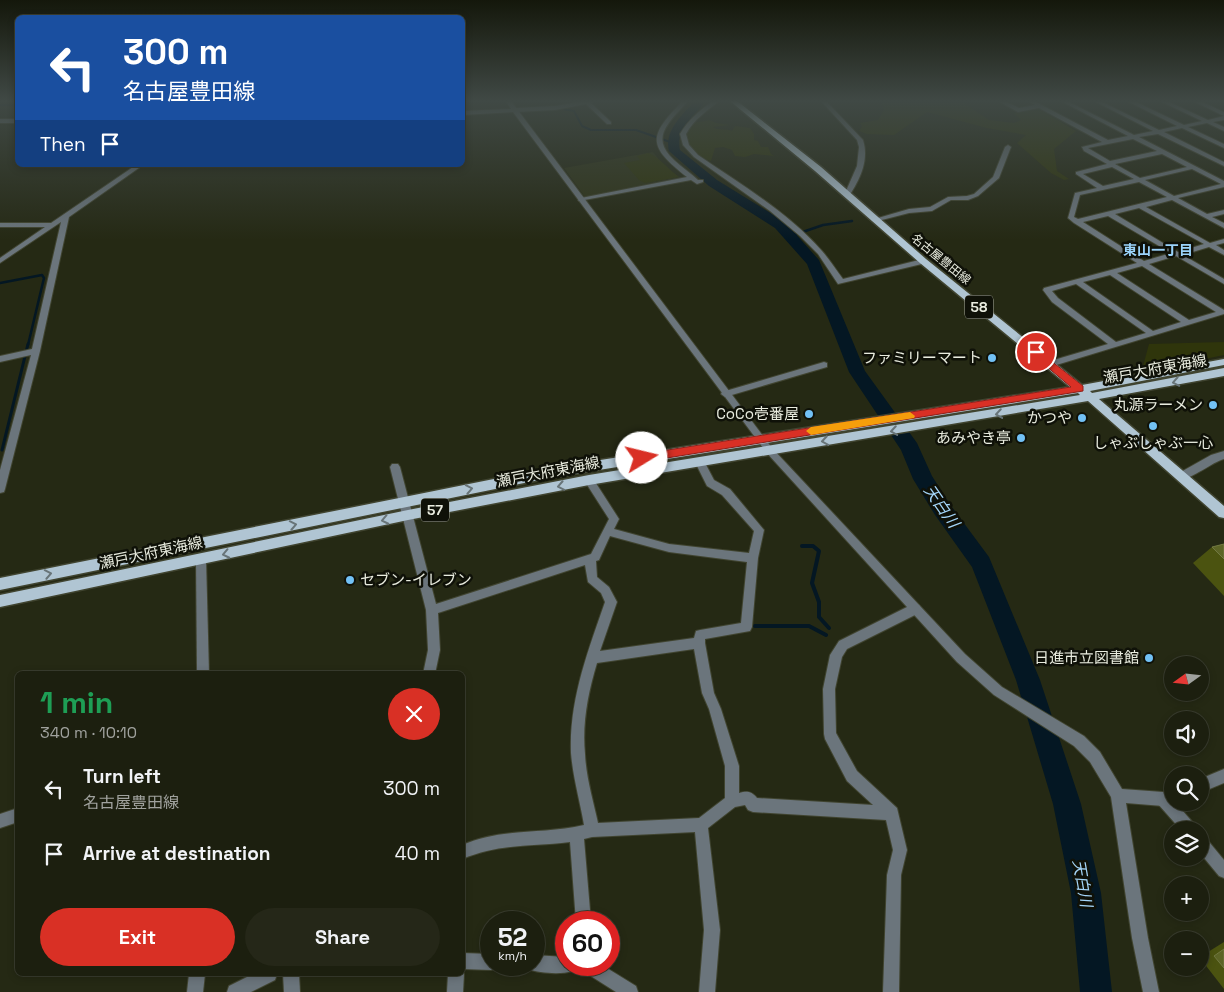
<!DOCTYPE html>
<html lang="en">
<head>
<meta charset="utf-8">
<style>
  :root { --surface:#1c1f0f; --page:#252718; --text:#f1f3f6; --muted:#a0a29e; --line:#3a3d2f; --accent:#d93025 }
  body { margin:0; font-family:"Space Grotesk","Noto Sans JP",sans-serif; background:var(--page); color:var(--text); height:100vh; display:flex; flex-direction:column; font-size:19px; white-space:nowrap }
  * { box-sizing:border-box; margin:0 }
  p { font-size:16px; color:var(--muted) }
  .icon { flex:none; width:28px; height:28px; fill:none; stroke:currentColor; stroke-width:2; stroke-linecap:round; stroke-linejoin:round }
  .map { position:relative; flex:1; overflow:hidden }
  .details { position:absolute; left:15px; top:671px; width:450px; height:305px; display:flex; flex-direction:column; background:var(--surface); border-radius:8px; box-shadow:0 2px 8px #0003,0 0 0 1px var(--line) }
  .details>* { flex:none }
  .guide { position:absolute; left:15px; top:15px; width:450px; height:152px; border-radius:8px; box-shadow:0 2px 8px #0003,0 0 0 1px var(--line); background:#1a4fa0; color:#fff; overflow:hidden }
  .needle { width:32px; rotate:255deg }
  .fabs { position:absolute; left:1164px; top:656px; display:grid; gap:10px }
  .fabs a { display:grid; place-items:center; width:45px; height:45px; border-radius:50%; background:var(--surface); box-shadow:0 2px 8px #0003,0 0 0 1px var(--line); font-size:25px }
  .speed { position:absolute; left:480px; top:911px; display:flex; gap:10px; font-size:25px; font-weight:700; text-align:center }
  .speed>* { display:grid; place-content:center; width:65px; height:65px; border-radius:50%; background:var(--surface); box-shadow:0 2px 8px #0003,0 0 0 1px var(--line); line-height:1 }
  .speed small { font-size:12px; font-weight:400 }
  .speed .limit { border:8px solid #d22; background:#fff; color:#111 }
  .pin { position:absolute; display:grid; place-items:center; width:42px; height:42px; color:#fff; margin:-21px; border:2px solid #fff; border-radius:50%; box-shadow:0 1px 5px #0007 }
  .me { position:absolute; width:55px; margin:-28px; rotate:81deg; stroke-linejoin:round; filter:drop-shadow(0 0 4px #0008) }
  .turn { display:flex; align-items:center; gap:18px; height:105px; padding:0 25px; font-size:22px }
  .turn .icon { width:65px; height:65px; stroke-width:2.5 }
  .turn b { display:block; font-size:35px; line-height:42px }
  .then { display:flex; align-items:center; height:48px; padding:0 25px; background:#0003; gap:10px; font-size:19px }
  .round { display:grid; place-items:center; flex:none; width:52px; height:52px; border-radius:26px; background:var(--page) }
  .headline { display:flex; align-items:center; justify-content:space-between; height:85px; padding:0 25px }
  h1 { font-size:30px; font-weight:700; line-height:38px; color:#1e9e55 }
  .button { display:flex; gap:10px; margin-top:auto; padding:10px 25px }
  .button a { flex:1; height:58px; border-radius:30px; background:var(--accent); color:#fff; font-size:20px; font-weight:700; line-height:58px; text-align:center }
  .button a+a { background:var(--page); color:var(--text) }
  ul { padding:0; list-style:none }
  li { display:flex; align-items:center; gap:15px; height:65px; padding:0 25px }
  li div { flex:1 }
  li b { display:block; font-size:19px }
  li em { font-style:normal }
  .map>svg:first-child { display:block }
  .built { fill:#2e3317 }
  .green { fill:#2f350b }
  .lines { fill:none; stroke-linecap:round; stroke-linejoin:round }
  .stream-far3 { stroke:#041723; stroke-width:2 }
  .stream-far2 { stroke:#041723; stroke-width:2.5 }
  .stream-far1 { stroke:#041723; stroke-width:3 }
  .stream { stroke:#041723; stroke-width:4 }
  .river { fill:#041723; fill-rule:evenodd }
  .minor-casing { stroke:#404430; stroke-width:2 }
  .tertiary-casing { stroke:#404430; stroke-width:2 }
  .primary-casing { stroke:#404430; stroke-width:3 }
  .minor { fill:#6b757c; fill-rule:evenodd }
  .tertiary { fill:#6b757c; fill-rule:evenodd }
  .primary { fill:#b0c5d3; fill-rule:evenodd }
  .wall { fill:#4b5310 }
  .building { fill:#5c6426; stroke:#727943 }
  .oneway { stroke:#687478 }
  .route { fill:#d93025; stroke:#8d1f18 }
  .slow { fill:#f59e0b }
  .poi-dot { fill:#72c1f5; stroke:#0f1108; stroke-width:2 }
  .labels { text-anchor:middle; stroke-width:5; stroke-linejoin:round; paint-order:stroke }
  .far-street-label { font-size:12px; fill:#e9ecdf; stroke:#0f1108 }
  .far-neighbourhood-label { font-size:14px; font-weight:bold; fill:#9ad3fa; stroke:#0f1108 }
  .shield { fill:#0f1108; stroke:#a8aa9e; stroke-width:1 }
  .shield-label { font-size:14px; font-weight:bold; fill:#e9ecdf }
  .poi-label { font-size:15px; fill:#e9ecdf; stroke:#0f1108; text-anchor:end }
  .street-label { font-size:15px; fill:#e9ecdf; stroke:#0f1108 }
  .water-label { font-size:16px; font-style:italic; fill:#a4d5f8; stroke:#0f1108 }
</style>
</head>
<body>
<div class="map">
<svg width="1224" height="992" viewBox="0 0 1224 992">
  <rect width="100%" height="100%" fill="#252914"/>
  <!-- built -->
  <polygon class="built" points="653,152 665,167 679,177 585,197 564,168"/>
  <!-- green -->
  <g class="green">
    <polygon points="881,101 961,101 989,120 1014,123 1021,120 1014,113 1039,109 1076,131 1054,149 1057,171 1069,179 1064,180 1051,173 1017,143 1026,135 987,128 927,112 894,135 867,134 859,131 862,126 860,123 878,120 884,110 883,104"/>
    <path d="M709 120 716 123 730 125 713 127C718 131 726 128 732 131L735 126 750 128 754 134V140L758 141 761 147H768L771 154 774 156 754 154 745 157 735 156 732 150 723 147 715 148 711 161C700 159 689 147 685 137 690 119 693 124 709 120Z"/>
    <path d="M648 153C658 156 669 170 679 177L645 183 639 180 624 163 640 160 637 156Z"/>
    <polygon points="1224,342 1224,355 1146,371 1142,370 1149,344"/>
  </g>
  <g class="lines">
    <!-- stream-far3 -->
    <g class="stream-far3">
      <polyline points="0,105 18,105"/>
      <polyline points="563,109 574,111 582,126 591,130 636,130 673,143"/>
    </g>
    <!-- stream-far2 -->
    <g class="stream-far2">
      <polyline points="791,236 823,225 852,221"/>
      <polyline points="0,283 42,275 44,278 28,345"/>
    </g>
    <!-- stream-far1 -->
    <polyline class="stream-far1" points="2,450 28,344"/>
    <!-- stream -->
    <g class="stream">
      <polyline points="802,546 813,546 819,551 812,583 819,602 819,617 829,628"/>
      <polyline points="755,626 809,626 826,635"/>
    </g>
    <!-- river -->
    <path class="river" d="M695 101H706C695 115 675 130 680 150L717 180 785 222 819 260 865 371 917 443 932 476 949 503 989 557 1040 680 1081 804 1101 893 1112 992H1080L1071 893 1053 804 1016 680 972 567 935 515 913 479 901 450 849 372 807 264 775 228 709 186 669 151C664 131 682 115 695 101Z"/>
    <defs>
      <g id="minor">
        <polygon points="583,101 595,101 591,103 611,122 611,124 607,124 586,104 555,110 515,112 512,110 515,108 555,106"/>
        <path d="M683 101H688C672 120 648 136 674 160 681 167 691 173 698 180H703V182L697 184 691 180 579 201 578 200 581 198 687 177C648 146 647 137 683 101Z"/>
        <path d="M713 101H719C707 111 694 119 686 134L689 145 698 155C740 184 788 212 822 251 830 260 836 270 843 279L923 259 927 261 926 263 838 284 818 254 800 236 770 211 694 157 683 145 680 134C688 120 700 110 713 101Z"/>
        <path d="M821 101H826L863 140C869 159 861 177 851 193L845 195 842 193 846 191 857 166 859 147 857 140Z"/>
        <path d="M998 101H1004L1019 108 1035 105 1028 101H1034L1108 140 1128 136 1061 101H1067L1134 135 1153 131 1094 101H1100L1159 130 1177 126 1127 101H1134L1184 125 1202 121 1160 101H1167L1208 120 1224 116V120L1213 122 1224 127V131L1207 123 1188 127 1224 144V148L1182 128 1164 132 1224 162V166L1158 134 1139 137 1224 181V187L1178 198 1207 214 1224 210V214L1212 217 1224 223V228L1172 200 1146 207 1210 243 1224 239V243L1216 245 1224 250V255L1209 247 1183 255 1224 279V284L1176 256 1149 264 1224 310V314L1053 366H1047V362L1108 344 1052 302 1043 290 1044 288 1137 263 1074 223 1068 218 1075 193 1097 188 1076 174V172L1107 164 1084 151 1082 147 1102 142 1039 108 1018 112ZM1133 139 1157 151 1110 161 1088 148ZM1162 154 1187 167 1140 178 1115 164ZM1112 167 1134 179 1103 186 1083 174ZM1192 169 1221 184 1174 196 1145 180ZM1139 182 1167 197 1078 219 1074 217 1080 195ZM1139 208 1204 244 1178 252 1115 214ZM1108 216 1171 253 1144 261 1083 222ZM1142 266 1216 312 1189 320 1117 273ZM1110 275 1181 322 1153 331 1083 282ZM1076 284 1146 333 1116 342 1058 298 1052 291Z"/>
        <polygon points="1193,101 1200,101 1224,112 1224,116"/>
        <rect x="0" y="119" width="18" height="4"/>
        <polygon points="1008,145 1011,147 999,178 978,196 968,200 951,200 932,211 909,213 874,222 871,220 909,209 930,207 948,197 967,196 974,194 993,177 1005,147"/>
        <polygon points="136,165 143,165 69,217 40,351 5,489 4,492 0,493 0,470 31,355 0,362 0,356 32,349 61,222 0,263 0,258 45,227 0,227 0,223 51,223"/>
        <polygon points="824,362 827,363 827,367 725,397 721,394 722,392"/>
        <path d="M1224 451V459C1212 462 1190 481 1179 479L1177 476 1179 473 1211 455Z"/>
        <path d="M700 458 703 459 714 480 730 489 764 530 758 558 752 627 750 631 705 639V643L714 693 721 709 739 766V793C747 791 751 791 757 798L873 805 847 781 825 739 824 734 823 689 830 655 839 641 911 605 915 604 919 605 921 609 919 613 847 649 842 657 835 689 836 733 857 771 897 808 907 850 901 875 899 992H883L887 875 893 850 886 820 753 812 748 810 745 805 735 807 708 828 720 930 715 992H699L704 930 695 832 592 837 584 839 591 922H576L570 842C530 847 501 843 462 859V845C503 827 543 835 584 825 580 801 573 778 571 753 569 700 588 651 605 602L601 593 588 582 585 565 438 613 440 650 435 674H423L428 650 426 610 390 467 392 464H398L400 467 436 604 591 554 609 519 584 480 589 476 592 477 619 519 614 529 669 544 749 553 754 531 722 495 707 486 695 462ZM610 536 669 552 747 562 741 623 700 630 696 631 694 638 600 651 617 602 609 587 597 577 596 561 599 560ZM694 649 702 693 709 709 725 766V798L699 818 598 823C593 800 586 777 585 754 582 723 588 693 597 663Z"/>
        <polygon points="201,554 205,556 206,559 209,674 197,674 196,559 197,556"/>
        <polygon points="1163,792 1168,794 1172,799 1172,802 1175,802 1195,825 1197,830 1181,830 1158,804 1156,799 1158,794"/>
        <polygon points="18,808 18,822 0,828 0,814"/>
        <polygon points="1200,835 1205,837 1224,860 1224,878 1219,876 1200,853"/>
        <polygon points="462,953 491,954 491,965 498,965 497,968 491,970 462,969"/>
        <path d="M534 955 566 957V965H602L636 986 638 992H616L586 973H579L573 971 572 968V971C561 975 539 973 528 969L527 965H534Z"/>
        <polygon points="462,971 464,974 463,992 447,992 448,974 462,974"/>
        <polygon points="189,974 205,974 203,992 187,992"/>
        <polygon points="253,974 277,974 275,980 251,992 227,992 229,986"/>
        <polygon points="283,974 299,974 300,992 284,992"/>
      </g>
      <g id="tertiary">
        <polygon points="506,101 511,101 517,109 772,448 965,654 1002,687 1084,736 1100,752 1122,789 1163,792 1172,789 1173,802 1163,806 1126,803 1148,938 1159,992 1143,992 1132,938 1111,797 1090,762 1074,746 994,695 957,662 766,452 513,112 462,115 462,111 511,109"/>
        <polygon points="1224,769 1224,783 1200,793 1200,779"/>
      </g>
      <polygon id="primary" points="730,101 737,101 821,167 926,259 1082,385 1224,359 1224,365 1090,391 1092,393 1224,368 1224,376 1099,399 1224,506 1224,518 1219,517 1088,401 589,485 408,520 0,607 0,595 408,510 589,475 1080,395 1078,393 549,478 0,590 0,578 549,468 1070,387 920,263 815,171"/>
    </defs>
    <!-- minor casing -->
    <use href="#minor" class="minor-casing"/>
    <!-- tertiary casing -->
    <use href="#tertiary" class="tertiary-casing"/>
    <!-- primary casing -->
    <use href="#primary" class="primary-casing"/>
    <!-- minor -->
    <use href="#minor" class="minor"/>
    <!-- tertiary -->
    <use href="#tertiary" class="tertiary"/>
    <!-- primary -->
    <use href="#primary" class="primary"/>
  </g>
  <!-- wall -->
  <g class="wall">
    <polygon points="1224,544 1224,596 1193,563 1212,547"/>
    <polygon points="1224,942 1224,989 1200,958 1200,957"/>
  </g>
  <!-- building -->
  <g class="building">
    <polygon points="1224,544 1224,559 1212,547"/>
    <polygon points="1224,949 1224,968 1214,956"/>
  </g>
  <!-- one-way arrows -->
  <defs><path id="oneway-chevron" d="M-2-3.5L2.5 0L-2 3.5" fill="none" stroke-width="1.6" stroke-linecap="round" stroke-linejoin="round" transform="scale(1.25)"/></defs>
  <g class="oneway">
    <use href="#oneway-chevron" transform="translate(1176 382) rotate(169)"/>
    <use href="#oneway-chevron" transform="translate(999 414) rotate(171)"/>
    <use href="#oneway-chevron" transform="translate(894 431) rotate(171)"/>
    <use href="#oneway-chevron" transform="translate(825 441) rotate(171)"/>
    <use href="#oneway-chevron" transform="translate(561 486) rotate(169)"/>
    <use href="#oneway-chevron" transform="translate(469 489) rotate(-11)"/>
    <use href="#oneway-chevron" transform="translate(385 520) rotate(168)"/>
    <use href="#oneway-chevron" transform="translate(293 525) rotate(-11)"/>
    <use href="#oneway-chevron" transform="translate(226 554) rotate(168)"/>
    <use href="#oneway-chevron" transform="translate(48 574) rotate(-11)"/>
  </g>
  <!-- sky -->
  <linearGradient id="sky" x2="0" y2="1"><stop stop-color="#14170b"/><stop offset="0.42" stop-color="#404945"/><stop offset="1" stop-color="#404945" stop-opacity="0"/></linearGradient>
  <rect width="1224" height="240" fill="url(#sky)"/>
  <!-- route -->
  <polygon class="route" points="1036,349 1083,386 1083,391 642,462 636,458 642,454 1071,387 1033,355 1031,352"/>
  <!-- slow -->
  <polygon class="slow" points="910,412 915,416 914,418 811,435 806,431 811,427"/>
  <!-- markers -->
  <g class="poi-dot">
    <circle cx="992" cy="358" r="5"/>
    <circle cx="1213" cy="405" r="5"/>
    <circle cx="809" cy="414" r="5"/>
    <circle cx="1082" cy="418" r="5"/>
    <circle cx="1153" cy="426" r="5"/>
    <circle cx="1021" cy="438" r="5"/>
    <circle cx="350" cy="580" r="5"/>
    <circle cx="1149" cy="658" r="5"/>
  </g>
  <g class="labels">
    <!-- far-street labels -->
    <g class="far-street-label">
      <text transform="translate(941 259) rotate(39)" y="4">名古屋豊田線</text>
    </g>
    <!-- far-neighbourhood labels -->
    <g class="far-neighbourhood-label">
      <text x="1158" y="255">東山一丁目</text>
    </g>
    <!-- shield labels -->
    <g class="shield">
      <rect x="965" y="295.5" width="28" height="23" rx="4"/>
      <rect x="421" y="498.5" width="28" height="23" rx="4"/>
    </g>
    <g class="shield-label">
      <text x="979" y="312">58</text>
      <text x="435" y="515">57</text>
    </g>
    <!-- poi labels -->
    <g class="poi-label">
      <text x="982" y="363">ファミリーマート</text>
      <text x="1203" y="410">丸源ラーメン</text>
      <text x="799" y="419">CoCo壱番屋</text>
      <text x="1072" y="423">かつや</text>
      <text x="1011" y="443">あみやき亭</text>
      <text x="1153" y="448" text-anchor="middle">しゃぶしゃぶ一心</text>
      <text x="360" y="585" text-anchor="start">セブン-イレブン</text>
      <text x="1139" y="663">日進市立図書館</text>
    </g>
    <!-- street labels -->
    <g class="street-label">
      <text transform="translate(1155 369) rotate(-10)" y="5">瀬戸大府東海線</text>
      <text transform="translate(548 472) rotate(-11)" y="5">瀬戸大府東海線</text>
      <text transform="translate(151 553) rotate(-12)" y="5">瀬戸大府東海線</text>
    </g>
    <!-- water labels -->
    <g class="water-label">
      <text transform="translate(942 506) rotate(55)" y="6">天白川</text>
      <text transform="translate(1083 883) rotate(80)" y="6">天白川</text>
    </g>
  </g>
</svg>
<div class="fabs">
<a><svg class="needle" viewBox="-14 -14 28 28"><path d="M0-13l5 13h-10z" fill="#e53935"/><path d="M0 13l5-13h-10z" fill="#a0a29e"/></svg></a>
<a><svg class="icon" aria-label="sound" viewBox="0 0 24 24"><path d="M4 9h4l5-4v14l-5-4H4zM17 9q2 3 0 6"/></svg></a>
<a><svg class="icon" aria-label="search" viewBox="0 0 24 24"><circle cx="10" cy="10" r="6"/><path d="M15 15l6 6"/></svg></a>
<a><svg class="icon" aria-label="layers" viewBox="0 0 24 24"><path d="M12 4l9 5-9 5-9-5zM3 14l9 5 9-5"/></svg></a>
<a>+</a>
<a>−</a>
</div>
<div class="speed"><div>52<small>km/h</small></div><div class="limit">60</div></div>
<div class="pin" style="left:1036px;top:352px;background:#d93025"><svg class="icon" aria-label="arrive" viewBox="0 0 24 24"><path d="M6 21V4h12l-3 4 3 4H6"/></svg></div>
<svg class="me" style="left:642px;top:458px" viewBox="-20 -20 40 40"><circle r="19" fill="#fff"/><path d="M0-13L10 11 0 6-10 11z" fill="#d93025"/></svg>
<div class="guide">
<div class="turn"><svg class="icon" aria-label="left" viewBox="0 0 24 24"><path d="M17 20v-9H6M10 6l-5 5 5 5"/></svg><div><b>300 m</b>名古屋豊田線</div></div>
<div class="then">Then<svg class="icon" aria-label="arrive" viewBox="0 0 24 24"><path d="M6 21V4h12l-3 4 3 4H6"/></svg></div>
</div>
<section class="details">
<div class="headline"><div><h1>1 min</h1><p>340 m · 10:10</p></div><a class="round" style="background:#d93025;color:#fff"><svg class="icon" aria-label="close" viewBox="0 0 24 24"><path d="M6 6l12 12M18 6L6 18"/></svg></a></div>
<ul>
<li><svg class="icon" aria-label="left" viewBox="0 0 24 24"><path d="M17 20v-9H6M10 6l-5 5 5 5"/></svg><div><b>Turn left</b><p>名古屋豊田線</p></div><em>300 m</em></li>
<li><svg class="icon" aria-label="arrive" viewBox="0 0 24 24"><path d="M6 21V4h12l-3 4 3 4H6"/></svg><div><b>Arrive at destination</b></div><em>40 m</em></li>
</ul>
<div class="button"><a>Exit</a><a>Share</a></div>
</section>
</div>
</body>
</html>
